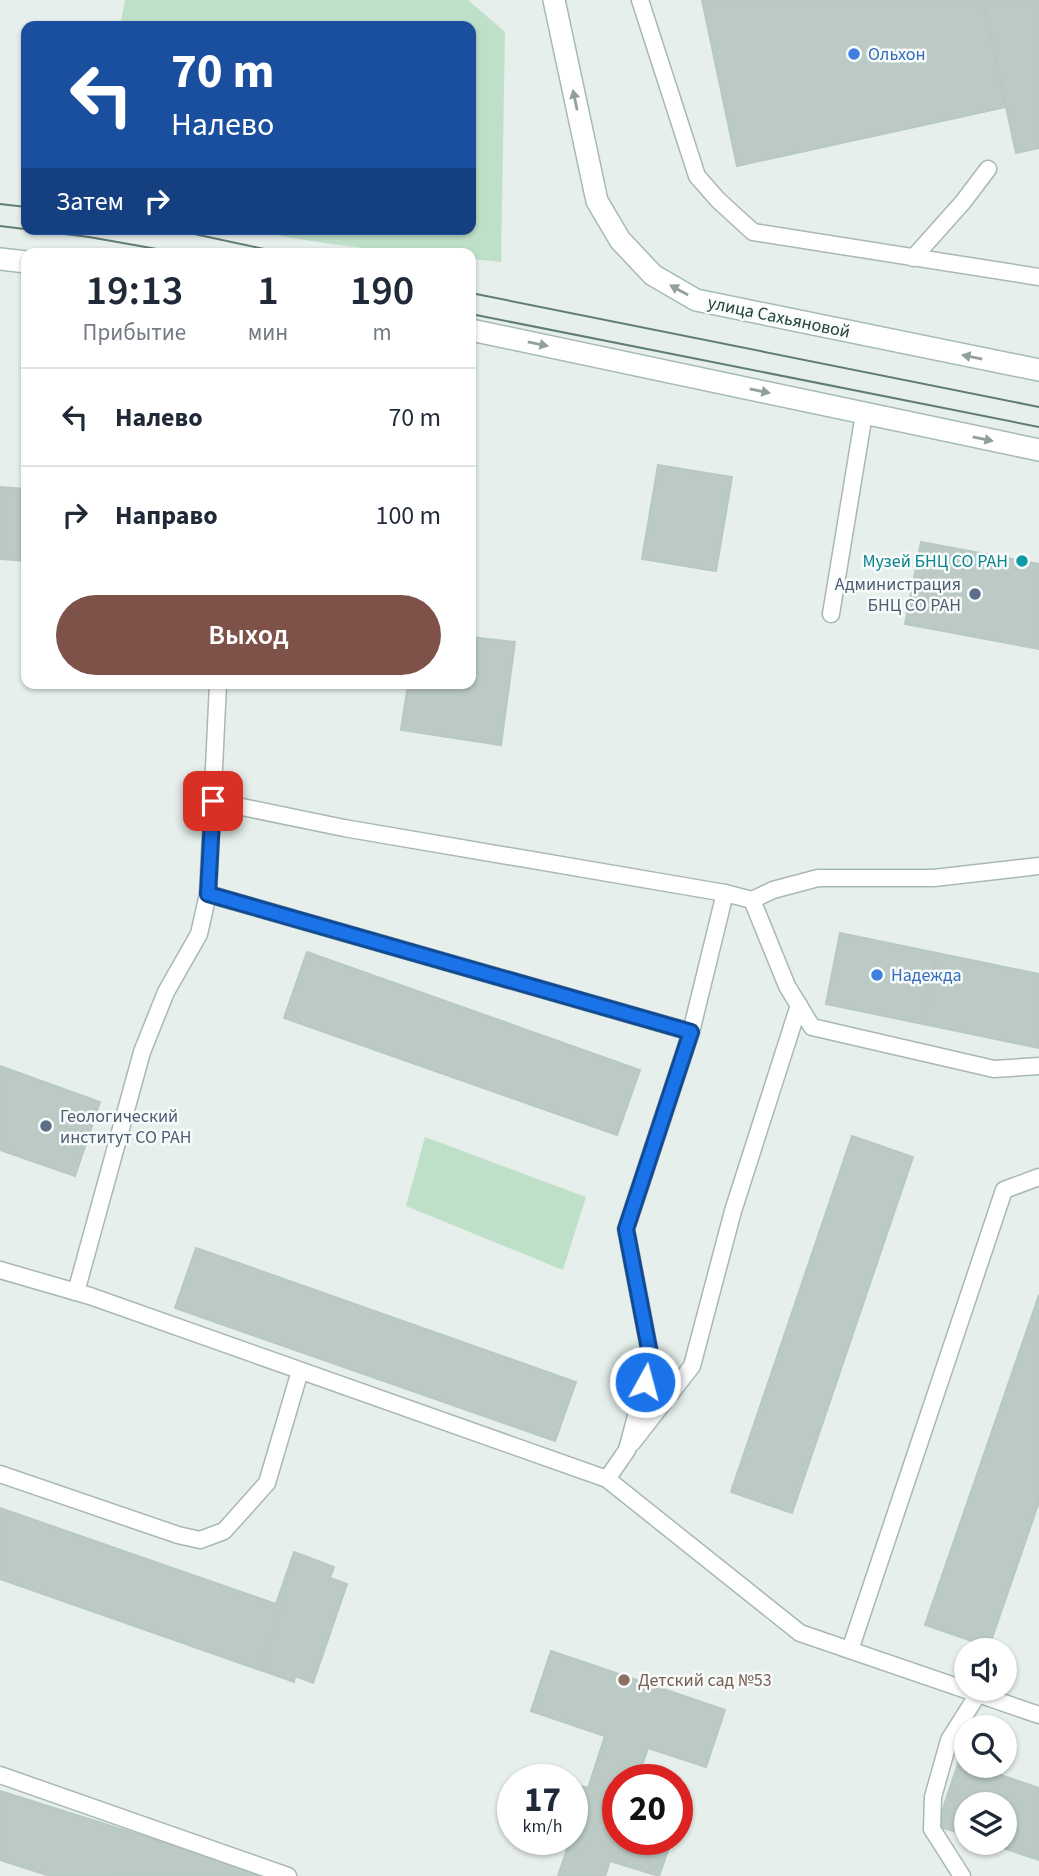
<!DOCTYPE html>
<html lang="ru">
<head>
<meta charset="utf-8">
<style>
  :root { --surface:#fff; --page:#f6f6f7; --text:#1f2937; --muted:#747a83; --line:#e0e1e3; --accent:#7f5249 }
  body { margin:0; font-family:"Source Sans 3",sans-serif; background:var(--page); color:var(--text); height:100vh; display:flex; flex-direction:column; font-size:26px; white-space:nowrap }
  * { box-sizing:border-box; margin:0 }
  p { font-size:23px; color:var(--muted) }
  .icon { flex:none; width:38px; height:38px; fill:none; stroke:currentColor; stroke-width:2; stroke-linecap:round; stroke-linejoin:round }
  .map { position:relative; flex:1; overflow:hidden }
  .side { position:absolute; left:21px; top:248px; width:455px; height:441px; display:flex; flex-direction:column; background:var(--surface); border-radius:14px; box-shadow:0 2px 5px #0004 }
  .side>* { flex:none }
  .guide { position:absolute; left:21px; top:21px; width:455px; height:214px; border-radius:14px; box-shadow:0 2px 5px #0004; background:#1a4fa0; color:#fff; overflow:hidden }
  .buttons { position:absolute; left:954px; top:1638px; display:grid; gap:14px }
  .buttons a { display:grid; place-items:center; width:63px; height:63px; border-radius:50%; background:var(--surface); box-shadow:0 2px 5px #0004; font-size:35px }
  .speed { position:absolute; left:497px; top:1764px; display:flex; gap:14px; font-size:35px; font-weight:700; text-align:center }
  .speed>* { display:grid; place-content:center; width:91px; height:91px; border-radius:50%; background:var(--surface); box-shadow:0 2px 5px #0004; line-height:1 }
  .speed small { font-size:18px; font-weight:400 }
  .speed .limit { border:10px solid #d22; background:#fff; color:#111 }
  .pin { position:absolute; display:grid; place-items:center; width:60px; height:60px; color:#fff; margin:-30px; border-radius:14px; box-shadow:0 4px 10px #0006 }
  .me { position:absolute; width:77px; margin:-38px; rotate:7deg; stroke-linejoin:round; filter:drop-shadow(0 0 5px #0008) }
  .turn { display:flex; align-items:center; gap:24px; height:147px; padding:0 35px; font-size:32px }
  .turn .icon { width:91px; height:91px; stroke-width:2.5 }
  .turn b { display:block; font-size:49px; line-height:60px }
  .then { display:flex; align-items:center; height:66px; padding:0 35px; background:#0003; gap:14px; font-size:26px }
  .eta { display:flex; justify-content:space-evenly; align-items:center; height:119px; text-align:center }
  .eta b { font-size:42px; font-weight:600; line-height:49px }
  .button { display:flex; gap:14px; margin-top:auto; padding:14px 35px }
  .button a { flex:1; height:80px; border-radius:42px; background:var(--accent); color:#fff; font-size:28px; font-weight:600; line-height:80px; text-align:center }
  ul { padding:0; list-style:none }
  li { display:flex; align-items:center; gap:21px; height:98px; padding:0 35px; border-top:2px solid var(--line) }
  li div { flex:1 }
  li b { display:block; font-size:26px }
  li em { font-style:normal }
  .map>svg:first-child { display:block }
  .green { fill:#bfe0c8 }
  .building { fill:#bbcac4; stroke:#b8c9c2; stroke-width:2 }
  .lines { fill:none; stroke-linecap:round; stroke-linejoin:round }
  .service-casing { stroke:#a8b8b2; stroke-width:19 }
  .secondary-casing { stroke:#a4bbb3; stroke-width:24 }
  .service { stroke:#fff; stroke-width:16 }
  .secondary { stroke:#fff; stroke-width:21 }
  .tram { stroke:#5f7d75; stroke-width:2 }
  .oneway { fill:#92a09c }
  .route-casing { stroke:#114b97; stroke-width:18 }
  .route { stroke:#1a73e8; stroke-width:12 }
  .shop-dot { fill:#3f7fe0; stroke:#f7fbf9; stroke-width:2.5 }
  .culture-dot { fill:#0f9aa8; stroke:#f7fbf9; stroke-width:2.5 }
  .service-dot { fill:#5c6f8a; stroke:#f7fbf9; stroke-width:2.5 }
  .education-dot { fill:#8d6e63; stroke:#f7fbf9; stroke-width:2.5 }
  .labels { text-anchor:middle; stroke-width:5; stroke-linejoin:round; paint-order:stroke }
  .shop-label { font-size:18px; fill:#366cbe; stroke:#f7fbf9; text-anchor:start }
  .street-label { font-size:18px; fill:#24423a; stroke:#f7fbf9 }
  .culture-label { font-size:18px; fill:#0d838f; stroke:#f7fbf9; text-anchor:end }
  .service-label { font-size:18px; fill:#4e5e75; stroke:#f7fbf9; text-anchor:end }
  .education-label { font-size:18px; fill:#785e54; stroke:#f7fbf9; text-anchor:start }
</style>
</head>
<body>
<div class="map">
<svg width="1039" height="1876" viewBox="0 0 1039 1876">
  <rect width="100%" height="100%" fill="#e6efeb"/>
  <!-- green -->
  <g class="green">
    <path d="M125 0H468L505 32 501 262 471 259V254C394 254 319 244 244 229H471V26H120Z"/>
    <polygon points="425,1137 586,1197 563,1270 406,1206"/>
  </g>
  <!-- building -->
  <g class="building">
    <polygon points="702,0 983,0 1006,107 737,166"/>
    <polygon points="983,0 1039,0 1039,148 1016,153"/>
    <polygon points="658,465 732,477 716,571 642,559"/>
    <polygon points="0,487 26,489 26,561 0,559"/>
    <polygon points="921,542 1039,564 1039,649 905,624"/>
    <polygon points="471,637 515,642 501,745 401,730 408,684 471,684"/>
    <polygon points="840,933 937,953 923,1024 826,1004"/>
    <polygon points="307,952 640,1070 617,1135 284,1018"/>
    <polygon points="937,953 1039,974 1039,1048 923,1024"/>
    <polygon points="0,1066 100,1102 75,1176 0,1150"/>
    <polygon points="852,1136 913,1157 792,1513 731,1492"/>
    <polygon points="196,1248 576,1382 555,1441 175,1308"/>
    <polygon points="1039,1295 1039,1502 989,1647 925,1625"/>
    <polygon points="0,1508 282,1606 260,1670 0,1579"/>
    <polygon points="294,1552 334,1567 330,1578 347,1584 313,1683 295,1676 294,1682 260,1670 282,1606 276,1604"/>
    <polygon points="551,1651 725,1710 706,1767 648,1748 637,1780 618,1780 618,1839 672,1839 659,1876 610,1861 605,1876 558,1876 567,1849 539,1839 572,1839 572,1783 588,1788 605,1736 531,1711"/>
    <polygon points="959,1761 966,1763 966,1766 974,1766 1039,1788 1039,1860 988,1843 1004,1843 1004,1804 966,1804 966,1835 937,1826"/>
    <polygon points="543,1773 564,1780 541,1780"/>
    <polygon points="0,1791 267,1875 50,1876 0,1860"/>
  </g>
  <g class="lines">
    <defs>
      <g id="service">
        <polyline points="640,0 697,176 718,200 753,232 1039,277"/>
        <polyline points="913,258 963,202 988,169"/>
        <polyline points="831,614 864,414"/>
        <polyline points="213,801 344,828 725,893"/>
        <polyline points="1039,866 934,878 818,878 773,890 752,900 787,986 812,1027 994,1069 1039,1066"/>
        <polyline points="208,894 691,1032 626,1229 651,1359 627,1450 607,1479"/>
        <polyline points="691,1032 725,893 752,900"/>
        <polyline points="0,1270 90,1296 607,1479 800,1633 1039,1715"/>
        <polyline points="76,1292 142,1052 166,992 199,934 208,894 218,684"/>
        <polyline points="632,1443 692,1366 733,1211 799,1005"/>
        <polyline points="0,1474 178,1535 200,1540 224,1531 267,1483 300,1371"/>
        <polyline points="850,1650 1004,1190 1039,1177"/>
        <polyline points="0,1775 288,1876"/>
        <polyline points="962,1876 932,1829 933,1797 949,1740 978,1694"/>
      </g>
      <g id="secondary">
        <polyline points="554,0 597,201 620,240 653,275 696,300 1039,370"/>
        <polyline points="0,259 26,262"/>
        <polyline points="471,330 1039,450"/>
      </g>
    </defs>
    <!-- service casing -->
    <use href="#service" class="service-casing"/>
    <!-- secondary casing -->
    <use href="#secondary" class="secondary-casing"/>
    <!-- service -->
    <use href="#service" class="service"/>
    <!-- secondary -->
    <use href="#secondary" class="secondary"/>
    <!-- tram -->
    <g class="tram">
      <polyline points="0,204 26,207"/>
      <polyline points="0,226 89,237 185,254"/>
      <polyline points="171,229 287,254"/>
      <polyline points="471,293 1039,407"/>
      <polyline points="471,314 1039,427"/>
    </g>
  </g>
  <!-- one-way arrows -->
  <defs><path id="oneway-solid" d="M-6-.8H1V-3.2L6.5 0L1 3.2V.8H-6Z" transform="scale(1.75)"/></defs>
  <g class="oneway">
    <use href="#oneway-solid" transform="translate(575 100) rotate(-102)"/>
    <use href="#oneway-solid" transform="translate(679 290) rotate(-151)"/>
    <use href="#oneway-solid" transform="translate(538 344) rotate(12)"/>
    <use href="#oneway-solid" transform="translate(972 357) rotate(-168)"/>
    <use href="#oneway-solid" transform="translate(760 391) rotate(12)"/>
    <use href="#oneway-solid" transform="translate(983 439) rotate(12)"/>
  </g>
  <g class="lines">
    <defs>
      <polyline id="route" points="213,801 208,894 691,1032 626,1229 651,1359 645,1382"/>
    </defs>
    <!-- route casing -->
    <use href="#route" class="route-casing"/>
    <!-- route -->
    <use href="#route" class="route"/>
  </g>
  <!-- markers -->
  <g class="shop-dot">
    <circle cx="854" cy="54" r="7"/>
    <circle cx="877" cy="975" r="7"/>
  </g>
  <circle class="culture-dot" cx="1022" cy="561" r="7"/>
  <g class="service-dot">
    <circle cx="975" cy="594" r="7"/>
    <circle cx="46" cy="1126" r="7"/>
  </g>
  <circle class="education-dot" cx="624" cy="1680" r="7"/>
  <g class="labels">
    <!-- shop labels -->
    <g class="shop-label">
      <text x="868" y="60">Ольхон</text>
      <text x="891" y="981">Надежда</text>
    </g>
    <!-- street labels -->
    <g class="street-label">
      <text transform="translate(779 317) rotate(12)" y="6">улица Сахьяновой</text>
    </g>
    <!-- culture labels -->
    <g class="culture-label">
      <text x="1008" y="567">Музей БНЦ СО РАН</text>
    </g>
    <!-- service labels -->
    <g class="service-label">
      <text x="961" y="590">Администрация<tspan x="961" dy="21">БНЦ СО РАН</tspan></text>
      <text x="60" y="1122" text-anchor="start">Геологический<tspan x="60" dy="21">институт СО РАН</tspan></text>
    </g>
    <!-- education labels -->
    <g class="education-label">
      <text x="638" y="1686">Детский сад №53</text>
    </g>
  </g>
</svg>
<div class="buttons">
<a><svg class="icon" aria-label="sound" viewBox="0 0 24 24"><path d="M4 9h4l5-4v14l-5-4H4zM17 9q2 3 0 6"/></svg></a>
<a><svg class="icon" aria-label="search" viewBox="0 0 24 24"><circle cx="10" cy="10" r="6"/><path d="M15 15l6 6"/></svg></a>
<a><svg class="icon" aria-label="layers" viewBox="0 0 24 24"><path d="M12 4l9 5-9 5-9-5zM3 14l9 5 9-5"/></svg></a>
</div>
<div class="speed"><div>17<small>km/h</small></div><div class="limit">20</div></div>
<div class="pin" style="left:213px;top:801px;background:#d93025"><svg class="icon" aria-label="arrive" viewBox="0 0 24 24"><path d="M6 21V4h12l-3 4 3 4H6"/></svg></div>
<svg class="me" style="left:645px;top:1382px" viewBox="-20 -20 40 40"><circle r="17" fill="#1a73e8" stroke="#fff" stroke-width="3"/><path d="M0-11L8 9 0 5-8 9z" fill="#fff"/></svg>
<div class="guide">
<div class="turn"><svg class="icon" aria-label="left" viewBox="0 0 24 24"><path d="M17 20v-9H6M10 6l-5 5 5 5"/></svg><div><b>70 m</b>Налево</div></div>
<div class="then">Затем<svg class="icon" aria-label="right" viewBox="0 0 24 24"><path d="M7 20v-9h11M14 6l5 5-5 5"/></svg></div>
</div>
<section class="side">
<div class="eta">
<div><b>19:13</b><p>Прибытие</p></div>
<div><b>1</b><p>мин</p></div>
<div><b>190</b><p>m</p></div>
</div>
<ul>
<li><svg class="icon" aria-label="left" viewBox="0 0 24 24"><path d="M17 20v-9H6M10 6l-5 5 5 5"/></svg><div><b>Налево</b></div><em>70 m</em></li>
<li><svg class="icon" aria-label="right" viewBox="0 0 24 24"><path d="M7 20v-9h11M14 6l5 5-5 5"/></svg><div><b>Направо</b></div><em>100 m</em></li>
</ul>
<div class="button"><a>Выход</a></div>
</section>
</div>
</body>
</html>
